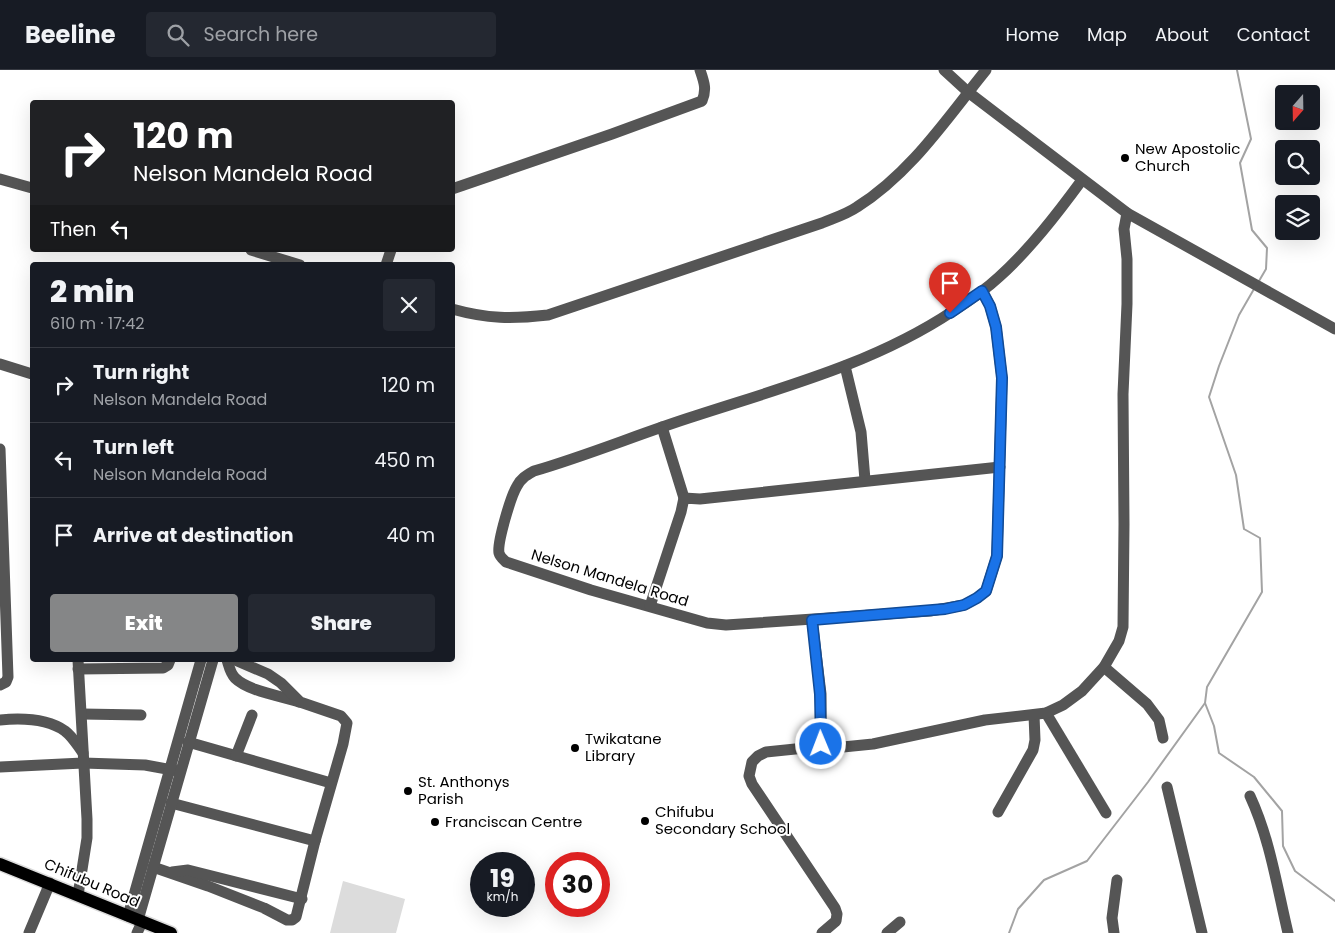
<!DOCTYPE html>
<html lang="en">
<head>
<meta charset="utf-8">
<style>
  :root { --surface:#171b24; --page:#242831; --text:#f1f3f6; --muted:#9ea1a6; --line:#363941; --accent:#858687 }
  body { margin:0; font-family:Poppins,sans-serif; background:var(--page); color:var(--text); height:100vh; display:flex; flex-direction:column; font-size:19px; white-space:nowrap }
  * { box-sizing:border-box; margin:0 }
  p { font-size:16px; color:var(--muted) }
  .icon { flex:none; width:28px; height:28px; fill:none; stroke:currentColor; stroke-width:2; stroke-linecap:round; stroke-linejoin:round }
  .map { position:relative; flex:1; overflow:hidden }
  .details { position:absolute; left:30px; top:192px; width:425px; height:400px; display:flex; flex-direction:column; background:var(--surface); border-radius:5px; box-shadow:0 5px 20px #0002 }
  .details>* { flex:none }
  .top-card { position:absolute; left:30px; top:30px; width:425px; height:152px; border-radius:5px; box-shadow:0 5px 20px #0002; background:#202124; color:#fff; overflow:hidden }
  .needle { width:32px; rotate:200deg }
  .controls { position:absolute; left:1275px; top:15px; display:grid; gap:10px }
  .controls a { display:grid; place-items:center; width:45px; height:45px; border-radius:5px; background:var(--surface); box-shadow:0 5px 20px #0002; font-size:25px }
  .speed { position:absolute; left:470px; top:782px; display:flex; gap:10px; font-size:25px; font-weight:700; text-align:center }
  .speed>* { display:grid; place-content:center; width:65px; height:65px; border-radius:50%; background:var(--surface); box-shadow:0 5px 20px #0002; line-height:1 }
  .speed small { font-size:12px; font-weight:400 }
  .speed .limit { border:8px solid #d22; background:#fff; color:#111 }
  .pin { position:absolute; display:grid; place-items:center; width:42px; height:42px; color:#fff; margin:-51px -21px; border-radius:50% 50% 50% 0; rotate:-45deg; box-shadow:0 0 5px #0007 }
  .pin .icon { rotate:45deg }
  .me { position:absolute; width:55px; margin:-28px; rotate:359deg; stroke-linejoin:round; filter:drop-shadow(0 0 4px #0008) }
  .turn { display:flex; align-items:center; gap:18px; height:105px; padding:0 20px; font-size:22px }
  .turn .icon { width:65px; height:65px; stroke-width:2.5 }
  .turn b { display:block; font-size:35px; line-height:42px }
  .then { display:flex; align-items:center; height:48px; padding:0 20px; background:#0003; gap:10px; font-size:19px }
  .round { display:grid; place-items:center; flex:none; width:52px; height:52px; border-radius:5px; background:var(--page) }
  .summary { display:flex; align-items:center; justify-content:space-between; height:85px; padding:0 20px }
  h1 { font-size:30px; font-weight:800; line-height:38px }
  .primary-button { display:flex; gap:10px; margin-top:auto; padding:10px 20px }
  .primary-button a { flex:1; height:58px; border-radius:5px; background:var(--accent); color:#fff; font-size:20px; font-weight:800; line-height:58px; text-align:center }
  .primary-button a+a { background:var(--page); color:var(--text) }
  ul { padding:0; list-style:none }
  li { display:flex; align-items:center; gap:15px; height:75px; padding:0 20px; border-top:1px solid var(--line) }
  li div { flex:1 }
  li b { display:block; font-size:19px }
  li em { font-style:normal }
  header { display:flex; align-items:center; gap:30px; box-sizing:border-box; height:70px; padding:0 25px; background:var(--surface); border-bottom:1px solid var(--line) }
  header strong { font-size:24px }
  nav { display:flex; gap:28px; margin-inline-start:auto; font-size:18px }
  .search { width:350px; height:45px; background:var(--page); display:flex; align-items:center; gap:12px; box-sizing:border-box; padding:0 18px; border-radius:5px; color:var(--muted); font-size:19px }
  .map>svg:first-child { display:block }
  .green { fill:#dcdcdc }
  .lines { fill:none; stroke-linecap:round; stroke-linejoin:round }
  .stream { stroke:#a3a3a3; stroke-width:2 }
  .major-casing { stroke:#dbdbdb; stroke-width:15 }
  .minor { stroke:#555; stroke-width:11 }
  .major { stroke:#000; stroke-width:12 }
  .route-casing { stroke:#114b97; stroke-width:12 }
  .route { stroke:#1a73e8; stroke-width:9 }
  .poi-dot { fill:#000; stroke:#fff; stroke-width:2 }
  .labels { text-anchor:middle; stroke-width:4; stroke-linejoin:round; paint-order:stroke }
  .poi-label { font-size:15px; fill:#000; stroke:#fff; text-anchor:start }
  .street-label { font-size:15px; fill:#000; stroke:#fff }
</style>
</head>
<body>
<header>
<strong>Beeline</strong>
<div class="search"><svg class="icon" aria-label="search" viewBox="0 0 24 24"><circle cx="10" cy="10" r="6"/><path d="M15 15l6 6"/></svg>Search here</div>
<nav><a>Home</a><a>Map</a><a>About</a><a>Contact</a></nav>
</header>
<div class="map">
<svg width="1335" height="863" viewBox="0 0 1335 863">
  <rect width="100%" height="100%" fill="#fff"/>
  <!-- green -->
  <polygon class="green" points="343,811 405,829 396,863 330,863"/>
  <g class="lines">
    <!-- stream -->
    <g class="stream">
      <polyline points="1237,0 1251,69 1240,93 1252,160 1267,178 1266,199 1259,211"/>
      <polyline points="1205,633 1214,656 1219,683 1254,707 1282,741 1283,776 1295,801 1335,831"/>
      <polyline points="1009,863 1018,839 1044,810 1087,791 1148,712 1205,633 1207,617 1262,522 1260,468 1244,459 1236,405 1209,327 1219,296 1239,245 1254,219"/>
    </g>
    <defs>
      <polyline id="major" points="0,794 171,863"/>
    </defs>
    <!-- major casing -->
    <use href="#major" class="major-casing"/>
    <!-- minor -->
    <g class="minor">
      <polyline points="944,0 968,22 1127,143 1335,259"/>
      <polyline points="0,109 32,118"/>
      <path d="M452 119 612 64 702 31C707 19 704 12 700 0"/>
      <polyline points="251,180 300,195"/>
      <polyline points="386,195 391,180"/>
      <path d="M982 221 990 236 996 257 1002 308 997 486 986 521 977 528 964 535 930 541 726 555 707 553 591 520 506 492C503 489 500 487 499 483 497 472 511 426 517 416 521 408 527 405 534 401 589 385 641 363 695 346 784 317 875 293 953 241 969 231 985 220 999 207 1030 179 1057 144 1082 110"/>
      <path d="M452 239C488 249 512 249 548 245L822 153C834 148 847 144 857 137 911 103 947 48 986 0"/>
      <polyline points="0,294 32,304"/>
      <polyline points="845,296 861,362 865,410"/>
      <polyline points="662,357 684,428"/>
      <polyline points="0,379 8,607 6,612 0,615"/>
      <polyline points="650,536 681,442 684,428 700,429 1000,397"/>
      <polyline points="812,550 821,624 821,673"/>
      <path d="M227 590C229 596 230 603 235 608 248 621 281 626 299 632"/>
      <polyline points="1104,597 1147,634 1159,650 1163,668"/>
      <polyline points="78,599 163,598 168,595 170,590"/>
      <polyline points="1046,643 1106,743"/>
      <polyline points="82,644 141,645"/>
      <path d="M0 650C21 648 48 649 65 661 73 667 77 675 83 683"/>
      <polyline points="188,672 331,713"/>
      <polyline points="236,686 252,645"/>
      <polyline points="0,697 83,693 145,695 178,701"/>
      <polyline points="1167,717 1202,863"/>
      <path d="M1250 726C1270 769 1277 817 1288 863"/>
      <polyline points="171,733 315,771"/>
      <polyline points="998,742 1033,680 1035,670 1034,645"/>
      <polyline points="153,797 208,816 264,838 287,850 292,850 296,847 315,771 343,674 347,653 341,646 300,632 281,613 268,604 235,590"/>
      <polyline points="172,802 188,800 302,829"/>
      <polyline points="78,825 87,768 87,749 78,590"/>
      <polyline points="128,846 201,590"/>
      <polyline points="138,850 213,590"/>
      <polyline points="29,863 50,813"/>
      <polyline points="137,863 142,852"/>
      <polyline points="822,863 836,851 837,844 835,838 752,714 749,706 752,692 758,686 766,682 805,678 821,673 843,677 873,674 985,650 1046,643 1063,635 1082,621 1104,597 1119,571 1123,557 1124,454 1123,324 1127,234 1127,189 1124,159 1127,143"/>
      <polyline points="887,863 900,852"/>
      <polyline points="1114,863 1112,848 1117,810"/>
    </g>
    <!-- major -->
    <use href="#major" class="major"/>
  </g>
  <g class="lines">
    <defs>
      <polyline id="route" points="821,674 820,624 812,550 945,539 964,535 977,528 986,521 997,486 1002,308 996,257 990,236 982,221 950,243"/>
    </defs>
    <!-- route casing -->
    <use href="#route" class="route-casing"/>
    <!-- route -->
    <use href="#route" class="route"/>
  </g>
  <!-- markers -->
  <g class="poi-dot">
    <circle cx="1125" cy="88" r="5"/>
    <circle cx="575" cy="678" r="5"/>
    <circle cx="408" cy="721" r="5"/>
    <circle cx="645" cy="751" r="5"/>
    <circle cx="435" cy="752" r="5"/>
  </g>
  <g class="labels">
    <!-- poi labels -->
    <g class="poi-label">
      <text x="1135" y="84">New Apostolic<tspan x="1135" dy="17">Church</tspan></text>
      <text x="585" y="674">Twikatane<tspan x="585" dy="17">Library</tspan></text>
      <text x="418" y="717">St. Anthonys<tspan x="418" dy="17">Parish</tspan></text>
      <text x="655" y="747">Chifubu<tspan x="655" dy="17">Secondary School</tspan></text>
      <text x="445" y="757">Franciscan Centre</text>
    </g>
    <!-- street labels -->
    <g class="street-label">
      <text transform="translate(610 508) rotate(17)" y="5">Nelson Mandela Road</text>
      <text transform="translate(92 813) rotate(23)" y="5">Chifubu Road</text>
    </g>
  </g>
</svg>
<div class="controls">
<a><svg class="needle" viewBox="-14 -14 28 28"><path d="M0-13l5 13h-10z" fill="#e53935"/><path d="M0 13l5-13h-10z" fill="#9ea1a6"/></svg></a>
<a><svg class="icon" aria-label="search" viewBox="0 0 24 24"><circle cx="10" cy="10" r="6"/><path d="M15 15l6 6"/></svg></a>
<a><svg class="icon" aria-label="layers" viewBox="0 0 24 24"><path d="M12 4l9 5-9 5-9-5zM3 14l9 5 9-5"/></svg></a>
</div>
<div class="speed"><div>19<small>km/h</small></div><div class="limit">30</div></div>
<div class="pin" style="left:950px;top:243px;background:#d93025"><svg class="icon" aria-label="arrive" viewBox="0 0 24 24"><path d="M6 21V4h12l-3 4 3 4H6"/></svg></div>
<svg class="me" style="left:821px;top:674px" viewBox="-20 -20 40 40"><circle r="17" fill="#1a73e8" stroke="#fff" stroke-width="3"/><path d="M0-11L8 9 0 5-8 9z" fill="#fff"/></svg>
<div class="top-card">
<div class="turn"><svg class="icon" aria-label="right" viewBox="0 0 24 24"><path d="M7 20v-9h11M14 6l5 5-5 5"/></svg><div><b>120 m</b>Nelson Mandela Road</div></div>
<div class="then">Then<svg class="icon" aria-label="left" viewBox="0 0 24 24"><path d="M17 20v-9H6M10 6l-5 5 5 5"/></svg></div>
</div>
<section class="details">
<div class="summary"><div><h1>2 min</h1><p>610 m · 17:42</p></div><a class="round"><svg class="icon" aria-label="close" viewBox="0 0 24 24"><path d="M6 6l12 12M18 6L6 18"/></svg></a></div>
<ul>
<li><svg class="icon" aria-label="right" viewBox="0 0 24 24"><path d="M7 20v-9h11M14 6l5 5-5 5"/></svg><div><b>Turn right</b><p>Nelson Mandela Road</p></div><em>120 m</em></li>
<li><svg class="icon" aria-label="left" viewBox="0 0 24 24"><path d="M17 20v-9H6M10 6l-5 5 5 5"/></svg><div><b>Turn left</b><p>Nelson Mandela Road</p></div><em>450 m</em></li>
<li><svg class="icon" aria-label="arrive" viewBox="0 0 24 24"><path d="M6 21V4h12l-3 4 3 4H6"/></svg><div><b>Arrive at destination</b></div><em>40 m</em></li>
</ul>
<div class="primary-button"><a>Exit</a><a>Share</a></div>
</section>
</div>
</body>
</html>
